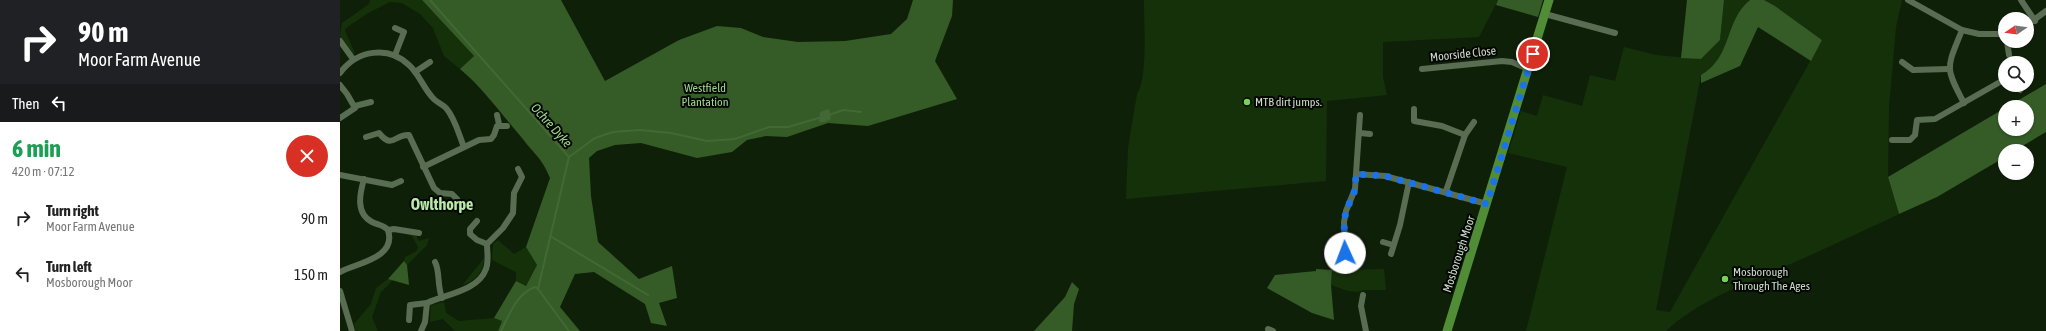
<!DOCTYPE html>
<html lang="en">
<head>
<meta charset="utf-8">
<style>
  :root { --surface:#fff; --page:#f2f2f2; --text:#222; --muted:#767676 }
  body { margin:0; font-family:"Asap Condensed",sans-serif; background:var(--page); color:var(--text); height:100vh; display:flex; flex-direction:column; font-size:15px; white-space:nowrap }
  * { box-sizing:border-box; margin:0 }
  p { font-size:13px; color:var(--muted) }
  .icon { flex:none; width:22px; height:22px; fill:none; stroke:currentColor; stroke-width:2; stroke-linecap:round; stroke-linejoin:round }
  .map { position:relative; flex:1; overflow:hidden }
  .details { display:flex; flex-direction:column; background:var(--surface); width:340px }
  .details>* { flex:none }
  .guide { background:#202124; color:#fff; overflow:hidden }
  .needle { width:26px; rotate:257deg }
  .controls { position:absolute; left:1658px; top:12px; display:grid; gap:8px }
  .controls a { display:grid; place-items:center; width:36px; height:36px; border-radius:50%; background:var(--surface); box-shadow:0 1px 3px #0004; font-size:20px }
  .pin { position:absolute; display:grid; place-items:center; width:34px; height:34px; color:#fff; margin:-17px; border:2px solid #fff; border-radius:50%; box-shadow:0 1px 4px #0007 }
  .me { position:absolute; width:44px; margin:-22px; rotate:358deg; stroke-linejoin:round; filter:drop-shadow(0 0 3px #0008) }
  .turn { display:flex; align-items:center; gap:14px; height:84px; padding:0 12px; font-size:18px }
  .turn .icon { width:52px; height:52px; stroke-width:2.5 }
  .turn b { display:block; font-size:28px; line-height:34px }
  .then { display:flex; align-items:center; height:38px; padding:0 12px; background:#0003; gap:8px; font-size:15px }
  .round { display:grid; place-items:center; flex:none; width:42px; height:42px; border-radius:21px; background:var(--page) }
  .overview { display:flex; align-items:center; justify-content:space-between; height:68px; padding:0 12px }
  h1 { font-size:24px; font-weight:700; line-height:30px; color:#1e9e55 }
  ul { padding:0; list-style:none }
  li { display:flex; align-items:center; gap:12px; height:56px; padding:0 12px }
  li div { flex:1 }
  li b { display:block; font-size:15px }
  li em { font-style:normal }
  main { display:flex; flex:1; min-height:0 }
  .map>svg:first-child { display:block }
  .green { fill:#15310a }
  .forest { fill:#355b27 }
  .water { fill:#426935 }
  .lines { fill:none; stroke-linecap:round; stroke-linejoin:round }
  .stream { stroke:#426935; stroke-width:2 }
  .street { stroke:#596d52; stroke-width:6 }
  .primary { stroke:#518d37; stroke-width:9 }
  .route { stroke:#1a73e8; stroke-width:7; stroke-dasharray:0 12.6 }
  .poi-dot { fill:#79d158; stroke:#030702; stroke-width:1.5 }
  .labels { text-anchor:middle; stroke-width:4; stroke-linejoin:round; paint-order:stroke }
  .street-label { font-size:12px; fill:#cdd9ca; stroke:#030702 }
  .park-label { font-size:12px; fill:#9ed88b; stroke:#030702 }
  .poi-label { font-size:12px; fill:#cdd9ca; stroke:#030702; text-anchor:start }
  .water-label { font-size:13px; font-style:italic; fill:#9cd789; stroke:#030702 }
  .district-label { font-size:16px; font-weight:bold; fill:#b9eaaa; stroke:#030702 }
</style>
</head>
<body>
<main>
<section class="details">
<div class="guide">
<div class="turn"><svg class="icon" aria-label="right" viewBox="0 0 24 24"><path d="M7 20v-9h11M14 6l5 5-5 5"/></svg><div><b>90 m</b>Moor Farm Avenue</div></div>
<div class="then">Then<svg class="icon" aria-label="left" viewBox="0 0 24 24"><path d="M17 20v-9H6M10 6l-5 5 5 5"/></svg></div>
</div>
<div class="overview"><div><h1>6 min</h1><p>420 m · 07:12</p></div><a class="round" style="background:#d93025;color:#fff"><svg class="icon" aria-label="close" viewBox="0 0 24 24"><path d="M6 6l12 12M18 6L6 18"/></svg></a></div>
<ul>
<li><svg class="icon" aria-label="right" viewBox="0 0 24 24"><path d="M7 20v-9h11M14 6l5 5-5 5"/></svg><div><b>Turn right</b><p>Moor Farm Avenue</p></div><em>90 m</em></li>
<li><svg class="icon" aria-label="left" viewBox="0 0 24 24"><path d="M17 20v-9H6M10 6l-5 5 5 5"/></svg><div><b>Turn left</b><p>Mosborough Moor</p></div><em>150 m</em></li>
</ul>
</section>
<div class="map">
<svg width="1706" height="331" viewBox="0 0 1706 331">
  <rect width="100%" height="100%" fill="#0f2009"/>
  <!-- green -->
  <g class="green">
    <polygon points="30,0 82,0 134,56 120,69 104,56 93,28 80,14 62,3 50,2 28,13 6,28 5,31 15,53 12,54 0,36 2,23 29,4"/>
    <path d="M804 0H1158L1139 37 1043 42V77L1047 95 987 101 986 181 786 199 788 148 797 94C808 80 804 20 804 0Z"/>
    <path d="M1384 0H1410C1384 21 1394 54 1361 75L1316 310 1330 312 1482 40 1435 6 1421 0H1562L1556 27 1549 106 1548 177 1559 214C1525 230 1491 246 1457 261 1415 280 1359 299 1326 331H1186L1227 167 1168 153 1181 111 1197 116 1203 95 1242 106 1250 75 1275 81 1284 47 1316 55 1361 59 1380 40Z"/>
    <polygon points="63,233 75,234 79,241 89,238 87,245 67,265 64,261 65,257 77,251 78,247 72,236"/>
    <polygon points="158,240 174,254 186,247 197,265 186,286 176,281 176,272 152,260 153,244"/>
    <path d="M145 256C143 271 138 279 123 285 130 274 139 266 145 256Z"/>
    <path d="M1044 269 1046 290H1024C1015 295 1000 288 991 285L992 270Z"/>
    <polygon points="48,279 53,280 41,292 32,317 38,331 16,331 14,324 31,304 36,288"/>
    <polygon points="104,302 106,313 119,321 154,318 162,321 158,331 115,331 103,319 90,322 91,305"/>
  </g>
  <!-- forest -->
  <g class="forest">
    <path d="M82 0H221L265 81 339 40 377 26 401 28 423 37 458 42 505 41 551 34 567 19 573 0H613L612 16 595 61 617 99 528 126 488 123 447 137 426 136 407 140 392 152 357 158 301 143 275 145 257 151 249 158 251 196 258 242 299 279 332 266 337 298 319 303 327 326 311 323 305 304 254 272 235 274 220 307 240 331H158L162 321 154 318 176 281 186 286 197 265 186 247 210 178C202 158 194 154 182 138 161 114 144 89 120 69L134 56Z"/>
    <polygon points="1158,0 1203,0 1198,17 1156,5"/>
    <polygon points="1347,0 1384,0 1380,40 1361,59 1341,58"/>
    <path d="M1410 0H1424L1435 6 1482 40 1471 61 1418 27 1400 66 1361 83V75C1393 56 1384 21 1410 0Z"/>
    <polygon points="1706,84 1706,132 1674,151 1665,151 1665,157 1597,197 1559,214 1548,177 1665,108 1665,129 1687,129 1687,107 1667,107"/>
    <polygon points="64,261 67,265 69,285 48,279"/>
    <polygon points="976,269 992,270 991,285 994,320 972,313 927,288 935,275 976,271"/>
    <polygon points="732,282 739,289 734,304 732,331 694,331 725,297"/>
  </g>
  <!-- water -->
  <polygon class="water" points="489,109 491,119 485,122 479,122 480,112"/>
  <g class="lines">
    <!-- stream -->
    <g class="stream">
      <polyline points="90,0 229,157 198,289 229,331"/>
      <polyline points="489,115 503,110 521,112"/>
      <polyline points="229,157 255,138 273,132 300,130 331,133 367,141 395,139 429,127 448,127 482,117"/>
      <polyline points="210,236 308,295"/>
      <path d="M161 331C169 315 177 293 195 287L198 289"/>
    </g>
    <!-- street -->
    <g class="street">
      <polyline points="1568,0 1622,30 1639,34 1665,34"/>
      <polyline points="1681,0 1695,21"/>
      <polyline points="1205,14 1275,33"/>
      <polyline points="1687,25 1706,11"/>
      <path d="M1622 30C1607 68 1604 66 1624 103"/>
      <polyline points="0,41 13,59"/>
      <polyline points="1667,41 1669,55"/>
      <polyline points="55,55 64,32 55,28"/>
      <polyline points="1562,62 1573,70 1608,69"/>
      <polyline points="1082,69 1162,61 1172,62 1188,69"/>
      <polyline points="75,72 90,62"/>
      <path d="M0 73C17 50 48 45 69 65 79 74 83 87 92 97 96 102 102 104 106 108 115 118 119 135 124 147"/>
      <polyline points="0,85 7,94 15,108 0,118"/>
      <polyline points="1674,85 1680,90"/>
      <polyline points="15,106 31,102"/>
      <polyline points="1074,109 1074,121 1102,126 1125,135"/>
      <polyline points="157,115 159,124"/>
      <polyline points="1020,115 1016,174 1045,176 1147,204"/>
      <polyline points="1020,133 1030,134"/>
      <path d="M26 137 39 133C53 150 54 134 69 135L94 188 100 193 112 194 117 199"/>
      <polyline points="1552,140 1570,140 1575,135 1577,120 1595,119 1660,82 1665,81"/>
      <polyline points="83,167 139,140 151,139 154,135 157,126 167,126"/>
      <polyline points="0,175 52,185 61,181"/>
      <polyline points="1106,191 1125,135 1134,122"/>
      <polyline points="137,221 130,229 130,234 137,240 147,244"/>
      <polyline points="48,230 54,229 79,233"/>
      <polyline points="1043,242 1053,245"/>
      <polyline points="1051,254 1060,225 1069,182"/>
      <path d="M95 262C100 271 97 285 102 298"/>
      <polyline points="1006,264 1004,222 1006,211 1015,189 1016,174"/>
      <path d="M0 272C17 263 57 258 48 230 44 225 38 225 32 222 15 213 20 193 24 179"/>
      <polyline points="0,291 12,331"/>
      <polyline points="1023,295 1021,306 1026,331"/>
      <polyline points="69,320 70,305 87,303"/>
      <polyline points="928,329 933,331"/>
      <path d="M81 331 85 322 87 303C106 294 138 291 146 269 149 261 147 252 147 244L163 228 173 213 174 193 182 177 178 169"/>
    </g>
    <!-- primary -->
    <polyline class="primary" points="1107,331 1209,0"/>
  </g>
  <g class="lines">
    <!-- route -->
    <polyline class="route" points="1005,253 1004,222 1006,211 1015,190 1016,174 1045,176 1147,204 1193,54"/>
  </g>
  <!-- markers -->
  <g class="poi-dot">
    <circle cx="907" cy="102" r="4"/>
    <circle cx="1385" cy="279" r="4"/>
  </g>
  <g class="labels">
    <!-- street labels -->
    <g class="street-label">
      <text transform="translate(1123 54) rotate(-6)" y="4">Moorside Close</text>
      <text transform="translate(1119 254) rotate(-72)" y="4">Mosborough Moor</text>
    </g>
    <!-- park labels -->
    <g class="park-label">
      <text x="365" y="92">Westfield<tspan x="365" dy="14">Plantation</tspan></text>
    </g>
    <!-- poi labels -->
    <g class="poi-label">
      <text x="915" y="106">MTB dirt jumps.</text>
      <text x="1393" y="276">Mosborough<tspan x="1393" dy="14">Through The Ages</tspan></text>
    </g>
    <!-- water labels -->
    <g class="water-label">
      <text transform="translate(212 125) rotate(48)" y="5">Ochre Dyke</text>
    </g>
    <!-- district labels -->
    <g class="district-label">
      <text x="102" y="210">Owlthorpe</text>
    </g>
  </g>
</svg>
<div class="controls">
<a><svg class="needle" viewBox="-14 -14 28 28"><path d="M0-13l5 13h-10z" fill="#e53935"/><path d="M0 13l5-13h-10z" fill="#767676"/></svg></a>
<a><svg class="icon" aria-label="search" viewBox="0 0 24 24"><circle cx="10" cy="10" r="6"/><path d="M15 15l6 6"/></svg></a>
<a>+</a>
<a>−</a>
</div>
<div class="pin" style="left:1193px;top:54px;background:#d93025"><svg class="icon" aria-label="arrive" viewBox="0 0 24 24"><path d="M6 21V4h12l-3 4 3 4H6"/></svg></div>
<svg class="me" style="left:1005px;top:253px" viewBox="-20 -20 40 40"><circle r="19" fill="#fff"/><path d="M0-13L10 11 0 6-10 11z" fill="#1a73e8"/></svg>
</div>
</main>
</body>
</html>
